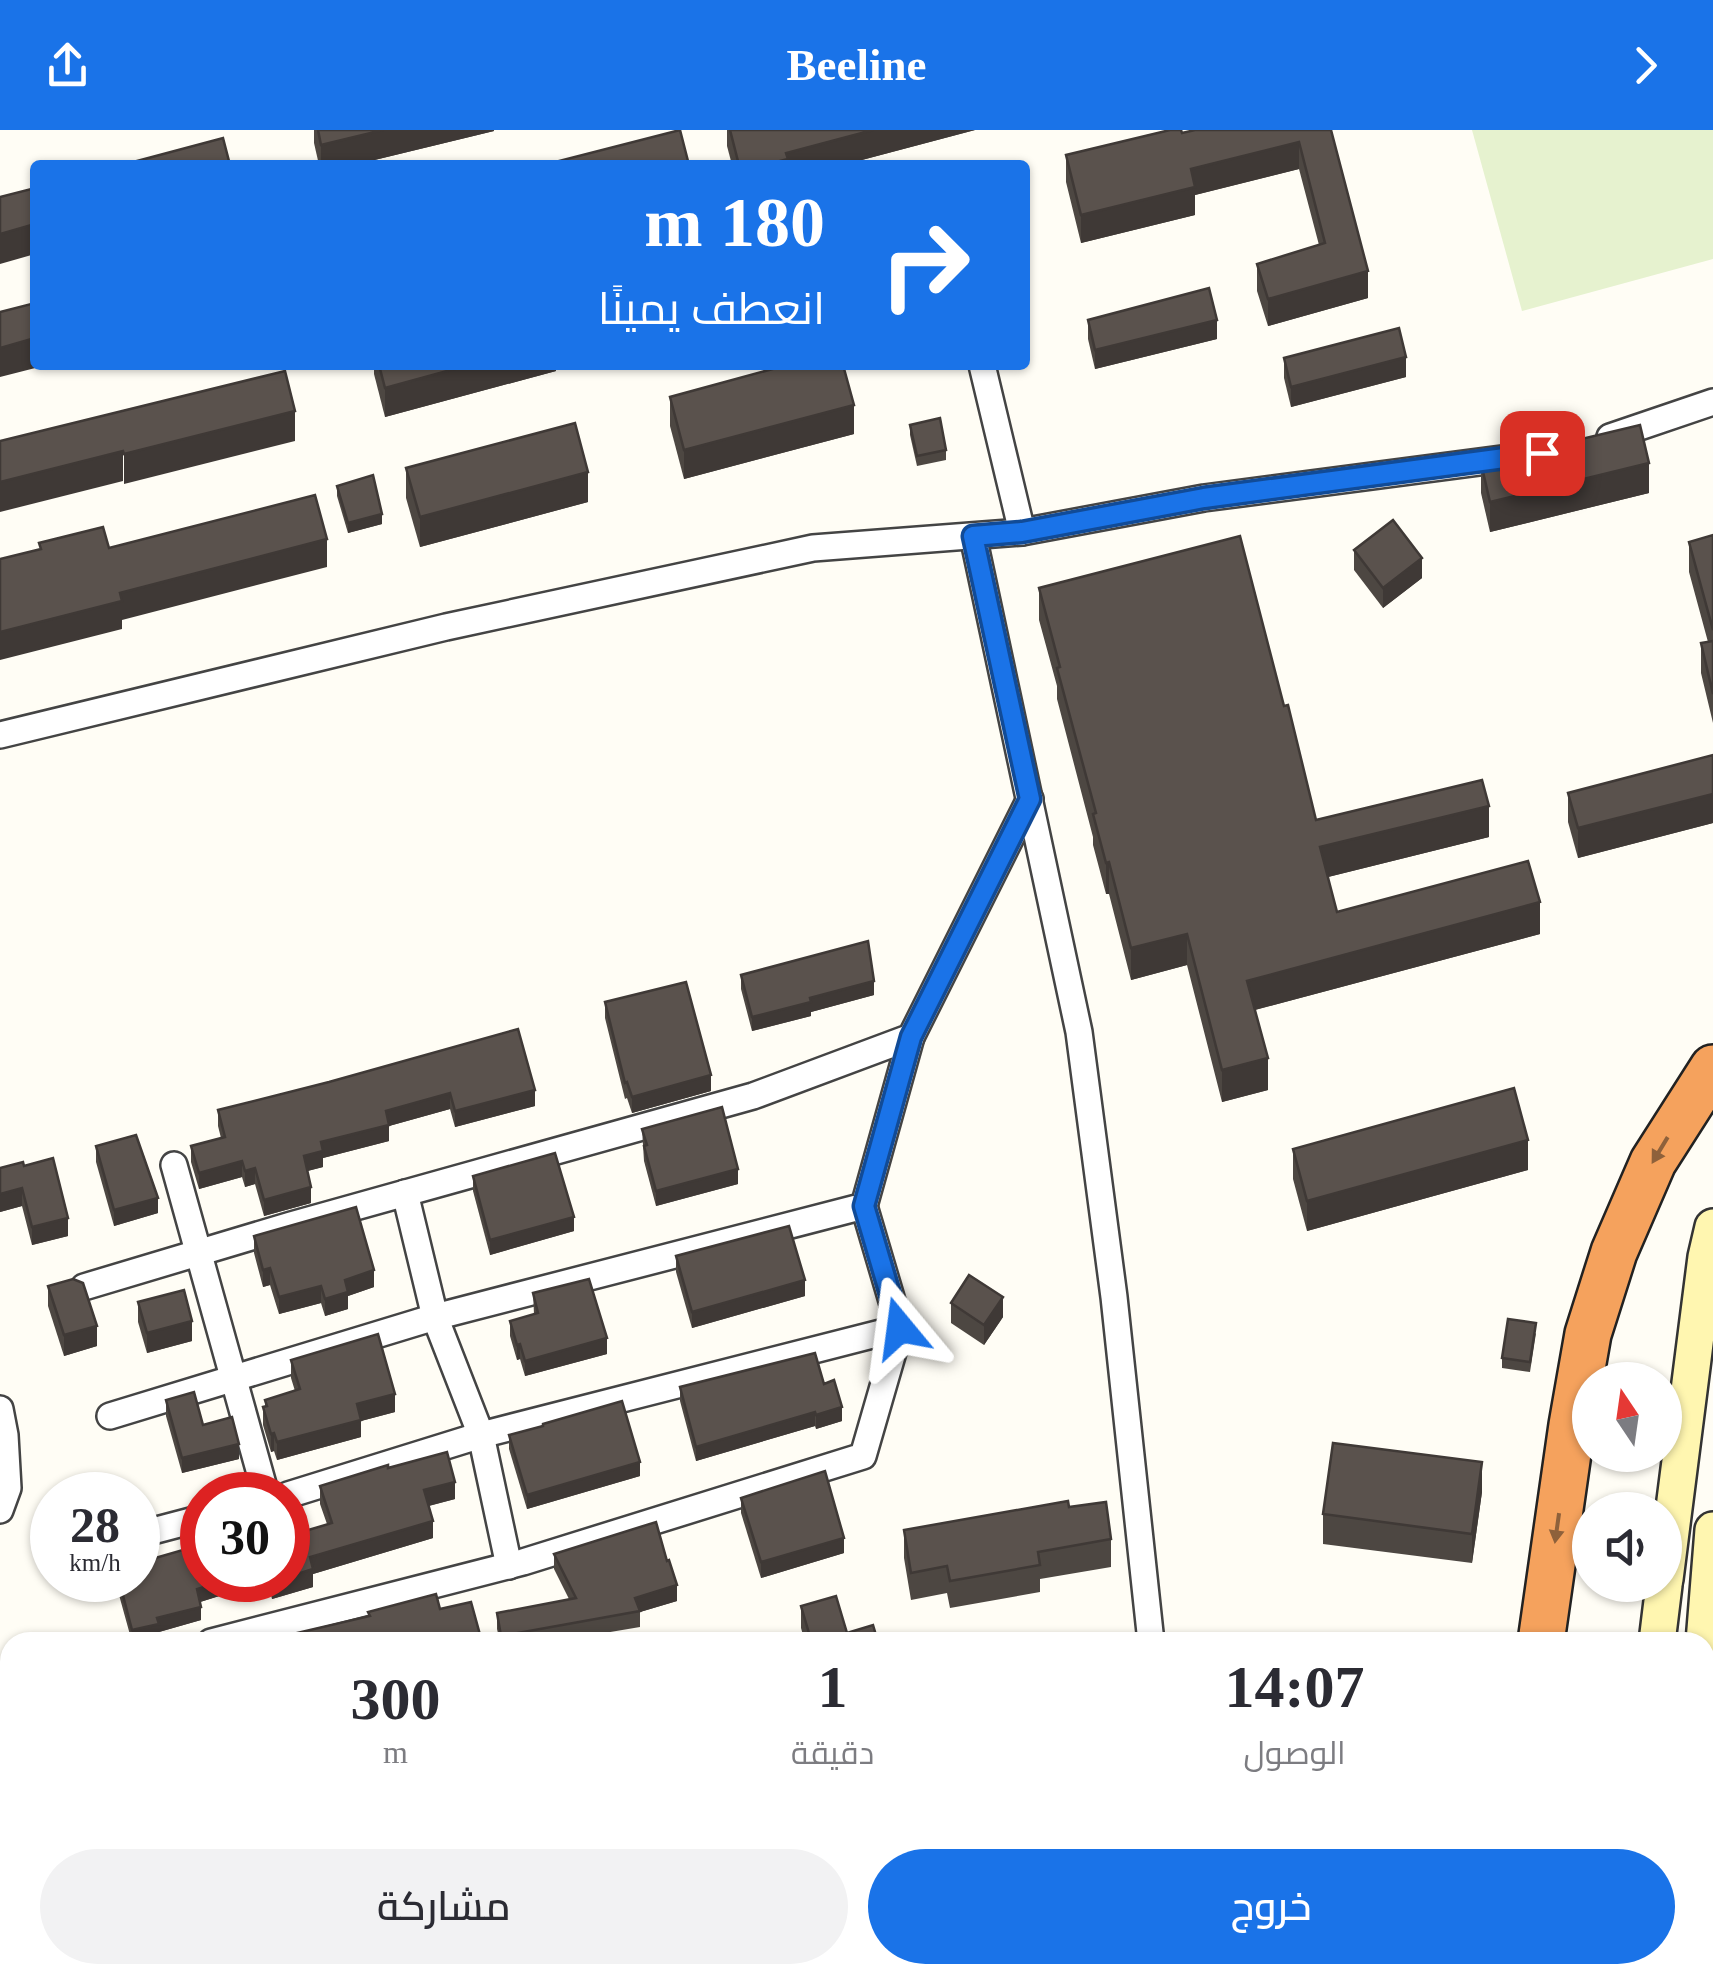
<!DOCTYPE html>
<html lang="ar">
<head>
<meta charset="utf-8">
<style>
  :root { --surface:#fff; --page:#f2f2f3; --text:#2b2b33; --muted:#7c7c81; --accent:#1a73e8 }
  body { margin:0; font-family:"Times New Roman",Cairo,serif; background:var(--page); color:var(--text); direction:rtl; height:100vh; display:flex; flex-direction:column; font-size:38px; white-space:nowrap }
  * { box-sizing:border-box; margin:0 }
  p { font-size:32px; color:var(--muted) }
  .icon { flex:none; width:55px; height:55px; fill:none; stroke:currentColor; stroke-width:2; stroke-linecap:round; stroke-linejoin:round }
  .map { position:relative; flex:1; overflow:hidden; direction:ltr }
  .sheet { position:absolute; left:0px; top:1502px; width:1715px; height:352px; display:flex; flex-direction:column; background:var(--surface); border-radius:30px 30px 0 0; box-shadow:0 2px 8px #0004; direction:rtl }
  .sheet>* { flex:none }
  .top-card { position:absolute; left:30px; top:30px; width:1000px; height:210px; border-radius:10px; box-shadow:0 2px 8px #0004; direction:rtl; background:#1a73e8; color:#fff; overflow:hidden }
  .needle { width:65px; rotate:347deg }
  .buttons { position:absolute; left:1572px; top:1232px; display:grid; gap:20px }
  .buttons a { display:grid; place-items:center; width:110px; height:110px; border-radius:50%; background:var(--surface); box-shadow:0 2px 8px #0004; font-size:50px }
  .speed { position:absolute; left:30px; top:1342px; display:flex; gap:20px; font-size:50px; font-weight:700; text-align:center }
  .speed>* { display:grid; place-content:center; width:130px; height:130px; border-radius:50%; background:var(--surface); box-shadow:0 2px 8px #0004; line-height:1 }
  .speed small { font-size:25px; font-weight:400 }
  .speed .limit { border:15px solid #d22; background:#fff; color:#111 }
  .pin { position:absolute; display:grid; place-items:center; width:85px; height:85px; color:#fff; margin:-42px; border-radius:20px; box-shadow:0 5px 15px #0006 }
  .me { position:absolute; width:110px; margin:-55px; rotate:344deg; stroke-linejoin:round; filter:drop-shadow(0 0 8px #0008) }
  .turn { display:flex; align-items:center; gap:35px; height:210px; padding:0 40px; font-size:45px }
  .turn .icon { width:130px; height:130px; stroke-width:2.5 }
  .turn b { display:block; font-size:70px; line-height:85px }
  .eta { display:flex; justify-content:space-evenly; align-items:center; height:170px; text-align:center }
  .eta b { font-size:60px; font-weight:600; line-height:70px }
  .button { display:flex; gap:20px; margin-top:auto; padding:20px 40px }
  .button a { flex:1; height:115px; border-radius:60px; background:var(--accent); color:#fff; font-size:40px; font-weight:600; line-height:115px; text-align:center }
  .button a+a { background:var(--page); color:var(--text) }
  header { display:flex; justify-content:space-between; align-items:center; height:130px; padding:0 40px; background:var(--accent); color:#fff; font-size:45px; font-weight:600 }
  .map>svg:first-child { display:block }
  .pitch { fill:#e6f2cf }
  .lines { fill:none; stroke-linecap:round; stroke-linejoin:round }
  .street-casing { stroke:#444; stroke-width:30 }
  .secondary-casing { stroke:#333; stroke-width:40 }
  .highway-casing { stroke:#222; stroke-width:50 }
  .street { stroke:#fff; stroke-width:25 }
  .secondary { stroke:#fff6b0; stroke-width:35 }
  .highway { stroke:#f5a25d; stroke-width:45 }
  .wall { fill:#4d4742 }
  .shaded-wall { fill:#3f3936 }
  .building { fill:#5a524d; stroke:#3f3936; stroke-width:2.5 }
  .oneway { fill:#8e613b }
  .route-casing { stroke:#114b97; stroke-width:25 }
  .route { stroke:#1a73e8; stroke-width:18 }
</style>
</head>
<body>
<header><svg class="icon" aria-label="forward" viewBox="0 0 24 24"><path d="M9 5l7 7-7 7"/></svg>Beeline<svg class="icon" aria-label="share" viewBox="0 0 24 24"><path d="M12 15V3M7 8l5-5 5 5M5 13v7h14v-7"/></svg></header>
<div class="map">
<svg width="1713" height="1853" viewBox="0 0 1713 1853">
  <rect width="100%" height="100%" fill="#fffdf5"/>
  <!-- pitch -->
  <polygon class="pitch" points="1472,0 1713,0 1713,129 1522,181"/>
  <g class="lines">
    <defs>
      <g id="street">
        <polyline points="982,235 1022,402"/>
        <polyline points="1610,307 1713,272"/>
        <polyline points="973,406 1079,902 1114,1167 1151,1512"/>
        <polyline points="0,605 446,497 813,418 1022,402 1204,368 1532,325"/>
        <polyline points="174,1035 266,1365"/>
        <polyline points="405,1063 435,1187 481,1305 509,1436"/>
        <polyline points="84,1157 291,1095 753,966 911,907 1030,669"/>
        <polyline points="0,1279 5,1305 8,1358 0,1380"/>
        <polyline points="110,1286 435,1187 864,1076 911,907"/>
        <polyline points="288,1365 481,1305 900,1198 864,1076"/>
        <polyline points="145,1403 202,1388"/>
        <polyline points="211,1512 523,1432 863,1326 900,1198"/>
      </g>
      <g id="secondary">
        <polyline points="1665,1449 1706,1127 1713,1097"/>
        <polyline points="1657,1512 1664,1455"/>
        <polyline points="1704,1512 1713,1400"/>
        <polyline points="1613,1853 1614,1845"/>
        <polyline points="1658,1853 1659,1845"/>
      </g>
      <g id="highway">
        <polyline points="1541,1512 1572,1295 1588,1204 1614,1122 1653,1032 1713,938"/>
        <polyline points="1471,1853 1476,1845"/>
      </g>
    </defs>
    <!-- street casing -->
    <use href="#street" class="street-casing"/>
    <!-- secondary casing -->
    <use href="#secondary" class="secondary-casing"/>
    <!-- highway casing -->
    <use href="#highway" class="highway-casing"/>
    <!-- street -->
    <use href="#street" class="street"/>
    <!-- secondary -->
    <use href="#secondary" class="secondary"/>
    <!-- highway -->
    <use href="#highway" class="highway"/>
  </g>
  <!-- wall -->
  <g class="wall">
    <polygon points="314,0 494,0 494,1 354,35 319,35 314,13"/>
    <polygon points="727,0 975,0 843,35 732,35 727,16"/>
    <polygon points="1331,0 1368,168 1268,196 1257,161 1257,134 1319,115 1299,39 1195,65 1195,85 1081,113 1066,52 1066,25 1182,3"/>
    <polygon points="1088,190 1217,209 1095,239 1088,209"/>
    <polygon points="1284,228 1406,247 1291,277 1284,248"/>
    <polygon points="374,235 556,235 556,241 385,287 374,244"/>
    <polygon points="670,267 854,304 684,349 670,296"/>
    <polygon points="910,295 946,320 946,330 917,336 910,305"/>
    <polygon points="1481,333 1649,363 1490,402 1481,363"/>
    <polygon points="406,338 588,372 420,417 406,368"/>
    <polygon points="337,356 382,394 348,403 337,366"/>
    <polygon points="1713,405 1713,593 1701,543 1701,513 1708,512 1689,442 1689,412"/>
    <polygon points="1354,420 1422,448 1383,478 1354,440"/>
    <polygon points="1039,458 1284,576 1316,690 1489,707 1328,747 1337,782 1540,804 1255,880 1268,960 1222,972 1187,835 1131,850 1109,764 1106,764 1093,715 1093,707 1057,569 1057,556 1039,490"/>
    <polygon points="1713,625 1713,693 1578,728 1568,692 1568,663"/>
    <polygon points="741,845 874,865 811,882 811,886 752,901 741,859"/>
    <polygon points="605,872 711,961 632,983 627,968 625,969 605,888"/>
    <polygon points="518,899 535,976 455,997 450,979 389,996 389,1011 323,1028 323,1037 307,1041 311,1073 264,1086 255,1054 245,1057 242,1047 199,1059 191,1032 191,1016 221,1008 218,996 218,980 329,952"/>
    <polygon points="642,999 738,1054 656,1076 644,1031"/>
    <polygon points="96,1016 158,1083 114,1096 96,1032"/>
    <polygon points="1293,1019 1528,1040 1307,1101 1293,1049"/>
    <polygon points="24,1036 68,1106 32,1115 22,1076 0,1082 0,1038"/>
    <polygon points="473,1046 574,1101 490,1125 473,1061"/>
    <polygon points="254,1106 374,1157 348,1166 348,1179 325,1186 321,1173 279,1184 270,1155 263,1157 254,1123"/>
    <polygon points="676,1126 805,1166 692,1198 676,1142"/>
    <polygon points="48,1156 97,1216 64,1226 48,1176"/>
    <polygon points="533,1163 607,1224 525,1246 520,1229 517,1230 510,1206 510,1191 534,1184"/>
    <polygon points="138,1172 192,1211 147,1223 138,1192"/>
    <polygon points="951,1173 1003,1187 984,1215 951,1193"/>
    <polygon points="1536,1203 1530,1242 1502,1238 1502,1228"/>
    <polygon points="291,1230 395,1282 361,1291 361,1307 277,1330 274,1321 271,1322 263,1295 263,1277 265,1277 265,1270 295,1261 291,1248"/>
    <polygon points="824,1254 842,1291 816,1299 815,1296 696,1331 680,1271 680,1257"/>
    <polygon points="166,1270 203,1295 239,1329 182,1343 166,1286"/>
    <polygon points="543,1297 640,1346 527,1379 509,1319 509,1305"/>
    <polygon points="388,1338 455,1369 429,1376 433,1408 313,1444 313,1457 272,1469 267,1450 288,1450 327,1394 320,1374 320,1356"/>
    <polygon points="1482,1362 1472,1433 1323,1414 1323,1384"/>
    <polygon points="741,1368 844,1423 761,1448 741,1383"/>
    <polygon points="52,1370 52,1432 42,1386 42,1373"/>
    <polygon points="1069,1377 1111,1409 1111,1437 1040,1449 1040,1462 950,1478 947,1463 911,1470 904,1428 904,1400"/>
    <polygon points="193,1402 264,1450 264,1452 200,1472 201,1490 159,1502 159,1507 139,1512 132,1512 116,1454 79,1462 77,1450 138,1450 193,1417"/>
    <polygon points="554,1424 677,1471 640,1482 640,1497 551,1512 500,1512 497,1499 497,1483 569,1469 554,1439"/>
    <polygon points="801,1476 847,1503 805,1512 801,1498"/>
  </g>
  <!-- shaded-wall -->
  <g class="shaded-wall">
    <polygon points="383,0 494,0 494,1 354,35 321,35 321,15"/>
    <polygon points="873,0 975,0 843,35 764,35 786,23"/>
    <polygon points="1299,12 1299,39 1195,65 1195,85 1081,113 1081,85 1191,39"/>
    <polygon points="35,94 35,124 0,134 0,104"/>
    <polygon points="1368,141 1368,168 1268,196 1268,169"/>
    <polygon points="1217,190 1217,209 1095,239 1095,220"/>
    <polygon points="35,208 35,235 47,235 0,247 0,218"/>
    <polygon points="1406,227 1406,247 1291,277 1291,257"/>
    <polygon points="469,235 556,235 556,241 385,287 385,258"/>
    <polygon points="854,275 854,304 684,349 684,320"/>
    <polygon points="295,281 295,311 124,354 124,324"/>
    <polygon points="123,321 123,351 0,382 0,352"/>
    <polygon points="1649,333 1649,363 1490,402 1490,372"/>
    <polygon points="588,342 588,372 420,417 420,387"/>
    <polygon points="382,384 382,394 348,403 348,393"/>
    <polygon points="327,409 327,437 122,490 122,499 0,530 0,502 120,463"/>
    <polygon points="1422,428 1422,448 1383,478 1383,458"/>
    <polygon points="1713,664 1713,693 1578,728 1578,698"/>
    <polygon points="1489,676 1489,707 1320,749 1320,717"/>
    <polygon points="1109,732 1109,764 1106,764 1106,733"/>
    <polygon points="1540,772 1540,804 1247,882 1247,851"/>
    <polygon points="1187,804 1187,835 1131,850 1131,818"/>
    <polygon points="874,851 874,865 811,882 811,886 752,901 752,887 810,868"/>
    <polygon points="1268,928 1268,960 1222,972 1222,940"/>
    <polygon points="711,945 711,961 632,983 632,967"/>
    <polygon points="535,960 535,976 455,997 455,981"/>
    <polygon points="450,963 450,979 389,996 389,1011 323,1028 323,1037 304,1042 304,1026 321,1012 386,981"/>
    <polygon points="1528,1010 1528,1040 1307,1101 1307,1071"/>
    <polygon points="242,1031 242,1047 199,1059 199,1043"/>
    <polygon points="255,1038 255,1054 245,1057 245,1041"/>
    <polygon points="738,1039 738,1054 656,1076 656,1061"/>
    <polygon points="311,1057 311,1073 264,1086 264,1070"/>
    <polygon points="22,1058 22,1076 0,1082 0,1064"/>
    <polygon points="158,1068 158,1083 114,1096 114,1080"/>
    <polygon points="574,1087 574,1101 490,1125 490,1110"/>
    <polygon points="68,1088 68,1106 32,1115 32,1097"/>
    <polygon points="270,1138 270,1155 263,1157 263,1140"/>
    <polygon points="374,1140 374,1157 348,1166 348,1179 325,1186 325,1169 345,1150"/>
    <polygon points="805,1150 805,1166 692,1198 692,1182"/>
    <polygon points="321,1156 321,1173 279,1184 279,1167"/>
    <polygon points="1003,1167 1003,1187 984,1215 984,1195"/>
    <polygon points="192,1191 192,1211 147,1223 147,1203"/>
    <polygon points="97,1196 97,1216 64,1226 64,1205"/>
    <polygon points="607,1208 607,1224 525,1246 525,1231"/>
    <polygon points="520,1214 520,1229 517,1230 517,1215"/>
    <polygon points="395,1264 395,1282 361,1291 361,1307 277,1330 277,1312 357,1274"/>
    <polygon points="842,1277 842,1291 816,1299 816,1285"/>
    <polygon points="815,1282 815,1296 696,1331 696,1317"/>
    <polygon points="274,1303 274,1321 271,1322 271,1304"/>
    <polygon points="239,1314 239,1329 182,1343 182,1328"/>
    <polygon points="640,1332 640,1346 527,1379 527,1365"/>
    <polygon points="1482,1332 1482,1362 1472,1433 1472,1404"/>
    <polygon points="455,1352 455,1369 424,1377 424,1360"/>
    <polygon points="433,1391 433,1408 313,1444 313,1457 272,1469 272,1452 288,1450 288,1447 310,1427"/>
    <polygon points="844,1408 844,1423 761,1448 761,1432"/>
    <polygon points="79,1450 116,1450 116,1454 79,1462"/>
    <polygon points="227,1450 264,1450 264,1452 197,1473 197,1459"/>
    <polygon points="677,1455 677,1471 640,1482 635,1468"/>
    <polygon points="201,1477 201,1490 159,1502 159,1507 132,1512 132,1500 157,1488"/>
  </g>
  <!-- building -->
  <g class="building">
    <polygon points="318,0 383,0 321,15"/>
    <polygon points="680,0 689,35 552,35 551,33"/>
    <polygon points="730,0 873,0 786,23 788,29 764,35 739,35"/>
    <polygon points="1170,0 1181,0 1182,3 1195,0 1331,0 1368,141 1268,169 1257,134 1325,113 1299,12 1191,39 1195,57 1081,85 1066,25"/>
    <polygon points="223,8 230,35 122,35"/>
    <polygon points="35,58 35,94 0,104 0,67"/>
    <polygon points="1209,158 1217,190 1095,220 1088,190"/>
    <polygon points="35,173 35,208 0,218 0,182"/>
    <polygon points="1399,198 1406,227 1291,257 1284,228"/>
    <polygon points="379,235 469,235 385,258"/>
    <polygon points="787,235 843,235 854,275 684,320 670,267"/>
    <polygon points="285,241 295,281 124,324 123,321 0,352 0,311"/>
    <polygon points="940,288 946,320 917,326 910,295"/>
    <polygon points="575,293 588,342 420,387 406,338"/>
    <polygon points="1640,295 1649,333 1490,372 1481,333"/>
    <polygon points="373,345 382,384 348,393 337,356"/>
    <polygon points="315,365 327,409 120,463 122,471 0,502 0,429 41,419 39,413 103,397 109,418"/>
    <polygon points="1393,390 1422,428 1383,458 1354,420"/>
    <polygon points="1713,405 1713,500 1689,412"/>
    <polygon points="1240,406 1284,576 1288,575 1316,690 1482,650 1489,676 1320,717 1337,782 1528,731 1540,772 1247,851 1268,928 1222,940 1187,804 1131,818 1109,732 1106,733 1093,684 1096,683 1057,538 1060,537 1039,458"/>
    <polygon points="1713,511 1713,564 1701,513"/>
    <polygon points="1713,625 1713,664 1578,698 1568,663"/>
    <polygon points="868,811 874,851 810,868 811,872 752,887 741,845"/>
    <polygon points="686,852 711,945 632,967 627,952 625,953 605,872"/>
    <polygon points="518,899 535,960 455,981 450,963 386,981 389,995 321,1012 323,1021 304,1026 311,1057 264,1070 255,1038 245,1041 242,1031 199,1043 191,1016 225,1007 218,980 329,952"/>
    <polygon points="1514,958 1528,1010 1307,1071 1293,1019"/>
    <polygon points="722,977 738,1039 656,1061 644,1016 647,1015 642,999"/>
    <polygon points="136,1005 158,1068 114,1080 96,1016"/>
    <polygon points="555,1023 574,1087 490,1110 473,1046"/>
    <polygon points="53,1028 68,1088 32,1097 22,1058 0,1064 0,1038 23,1032 24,1036"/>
    <polygon points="356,1077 374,1140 345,1150 348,1162 325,1169 321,1156 279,1167 270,1138 263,1140 254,1106"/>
    <polygon points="789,1096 805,1150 692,1182 676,1126"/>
    <polygon points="969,1145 1003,1167 984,1195 951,1173"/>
    <polygon points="73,1149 83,1153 97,1196 64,1205 48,1156"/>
    <polygon points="589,1149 607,1208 525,1231 520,1214 517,1215 510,1191 538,1183 533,1163"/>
    <polygon points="184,1160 192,1191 147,1203 138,1172"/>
    <polygon points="1508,1189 1536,1193 1530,1232 1502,1228"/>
    <polygon points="378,1204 395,1264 357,1274 361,1290 277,1312 274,1303 271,1304 263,1277 267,1276 265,1270 300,1259 291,1230"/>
    <polygon points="815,1223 824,1254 834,1250 842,1277 816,1285 815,1282 696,1317 680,1257"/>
    <polygon points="194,1262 203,1295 232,1287 239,1314 182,1328 166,1270"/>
    <polygon points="622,1271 640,1332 527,1365 509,1305 543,1296 543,1294"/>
    <polygon points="1333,1313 1482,1332 1472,1404 1323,1384"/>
    <polygon points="447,1322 455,1352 424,1360 433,1391 310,1427 313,1439 288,1447 288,1406 332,1393 320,1356 388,1335 388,1338"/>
    <polygon points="825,1341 844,1408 761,1432 741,1368"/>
    <polygon points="52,1370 52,1418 42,1373"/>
    <polygon points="1068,1371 1069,1377 1106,1372 1111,1409 1038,1422 1040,1435 950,1451 947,1436 911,1443 904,1400"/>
    <polygon points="656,1392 667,1431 669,1430 677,1455 635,1468 640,1481 501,1506 497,1483 576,1468 554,1424"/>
    <polygon points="202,1399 202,1450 227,1450 197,1459 201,1477 157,1488 159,1494 132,1500 119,1450 138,1450 138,1433 197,1416 193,1402"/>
    <polygon points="436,1464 440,1479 471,1472 482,1512 242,1512 262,1508 263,1511 370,1486 368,1482"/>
    <polygon points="836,1466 847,1503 873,1495 878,1512 802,1512 811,1510 801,1476"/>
  </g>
  <!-- one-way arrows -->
  <defs><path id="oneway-solid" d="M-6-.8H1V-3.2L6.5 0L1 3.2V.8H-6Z" transform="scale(2.5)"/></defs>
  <g class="oneway">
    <use href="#oneway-solid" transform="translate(1660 1020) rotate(121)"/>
    <use href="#oneway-solid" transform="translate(1557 1398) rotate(98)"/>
  </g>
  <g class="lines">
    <defs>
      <polyline id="route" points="900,1198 864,1076 911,907 1030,669 973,406 1022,402 1204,368 1542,323"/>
    </defs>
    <!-- route casing -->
    <use href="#route" class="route-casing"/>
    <!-- route -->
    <use href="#route" class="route"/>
  </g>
</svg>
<div class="buttons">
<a><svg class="needle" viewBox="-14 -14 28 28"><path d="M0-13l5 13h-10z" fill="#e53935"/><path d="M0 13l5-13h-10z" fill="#7c7c81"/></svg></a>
<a><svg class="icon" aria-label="sound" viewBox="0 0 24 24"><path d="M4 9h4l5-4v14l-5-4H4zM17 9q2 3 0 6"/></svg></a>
</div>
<div class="speed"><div>28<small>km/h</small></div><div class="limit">30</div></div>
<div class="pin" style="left:1542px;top:323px;background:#d93025"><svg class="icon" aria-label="arrive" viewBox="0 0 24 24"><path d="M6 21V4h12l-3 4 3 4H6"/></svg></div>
<svg class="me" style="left:900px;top:1198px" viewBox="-20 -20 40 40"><path d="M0-17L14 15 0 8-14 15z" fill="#1a73e8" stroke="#fff" stroke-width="4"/></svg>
<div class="top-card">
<div class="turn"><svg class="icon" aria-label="right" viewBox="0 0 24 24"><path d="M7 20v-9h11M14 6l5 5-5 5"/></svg><div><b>180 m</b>انعطف يمينًا</div></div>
</div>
<section class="sheet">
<div class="eta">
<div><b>14:07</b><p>الوصول</p></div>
<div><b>1</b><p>دقيقة</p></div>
<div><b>300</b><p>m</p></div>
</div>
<div class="button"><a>خروج</a><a>مشاركة</a></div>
</section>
</div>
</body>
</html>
